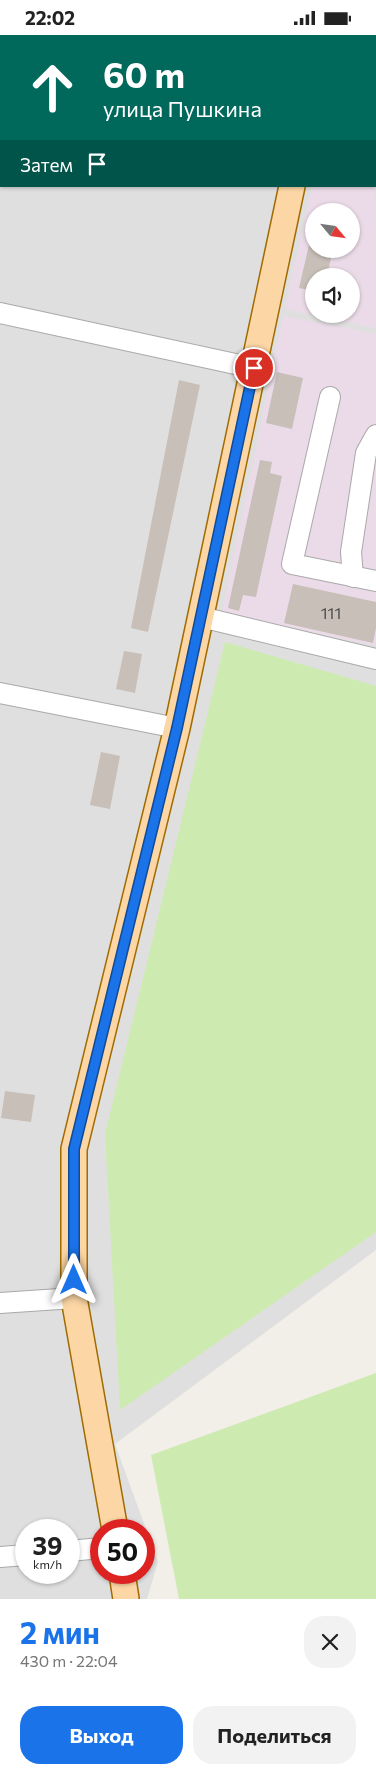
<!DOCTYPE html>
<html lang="ru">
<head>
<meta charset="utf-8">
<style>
  :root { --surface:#fff; --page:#f2f2f2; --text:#222; --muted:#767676; --accent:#1a73e8 }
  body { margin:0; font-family:Commissioner,sans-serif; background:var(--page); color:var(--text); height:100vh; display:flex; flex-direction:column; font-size:19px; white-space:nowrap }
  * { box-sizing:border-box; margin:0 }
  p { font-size:16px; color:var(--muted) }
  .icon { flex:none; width:28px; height:28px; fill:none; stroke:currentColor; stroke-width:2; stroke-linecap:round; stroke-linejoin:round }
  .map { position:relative; height:1564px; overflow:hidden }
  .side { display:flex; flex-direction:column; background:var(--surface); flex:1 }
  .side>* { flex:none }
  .hud { position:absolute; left:0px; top:0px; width:376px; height:152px; box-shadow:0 1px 4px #0004; background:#00695c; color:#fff; overflow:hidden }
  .needle { width:32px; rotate:119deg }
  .fabs { position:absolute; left:305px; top:168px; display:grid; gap:10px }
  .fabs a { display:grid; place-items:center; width:55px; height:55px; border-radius:50%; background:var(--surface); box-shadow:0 1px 4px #0004; font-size:25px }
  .speed { position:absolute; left:15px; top:1484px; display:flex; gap:10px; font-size:25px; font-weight:700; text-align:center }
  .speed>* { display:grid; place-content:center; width:65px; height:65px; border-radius:50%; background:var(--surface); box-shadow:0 1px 4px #0004; line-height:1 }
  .speed small { font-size:12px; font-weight:400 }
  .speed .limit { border:8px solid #d22; background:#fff; color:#111 }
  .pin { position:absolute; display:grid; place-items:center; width:42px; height:42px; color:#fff; margin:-21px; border:2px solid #fff; border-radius:50%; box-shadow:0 1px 5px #0007 }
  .me { position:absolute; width:55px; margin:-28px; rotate:0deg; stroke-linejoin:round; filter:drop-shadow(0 0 4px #0008) }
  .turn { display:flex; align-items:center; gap:18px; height:105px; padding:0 20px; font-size:22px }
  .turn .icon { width:65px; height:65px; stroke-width:2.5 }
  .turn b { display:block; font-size:35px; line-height:42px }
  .then { display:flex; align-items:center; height:48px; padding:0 20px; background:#0003; gap:10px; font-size:19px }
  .round { display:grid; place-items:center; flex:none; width:52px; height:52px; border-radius:20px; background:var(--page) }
  .headline { display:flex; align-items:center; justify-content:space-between; height:85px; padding:0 20px }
  h1 { font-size:30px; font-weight:700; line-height:38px; color:var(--accent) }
  .button { display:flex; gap:10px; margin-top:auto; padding:10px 20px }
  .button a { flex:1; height:58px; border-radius:20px; background:var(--accent); color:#fff; font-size:20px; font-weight:700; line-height:58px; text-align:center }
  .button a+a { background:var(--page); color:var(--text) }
  .status { display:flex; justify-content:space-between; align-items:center; height:35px; padding:0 25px; background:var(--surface); direction:ltr }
  .status svg { height:14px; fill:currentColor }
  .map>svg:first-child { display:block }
  .residential { fill:#e0dfdf; fill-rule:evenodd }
  .industrial { fill:#ebdbe8; fill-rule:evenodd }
  .grass { fill:#cdebb0 }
  .building { fill:#c7bfb8 }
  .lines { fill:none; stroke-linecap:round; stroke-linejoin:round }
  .minor-casing { stroke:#a9a9a9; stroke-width:22 }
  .major-casing { stroke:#a06b00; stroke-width:28 }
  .minor { stroke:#fff; stroke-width:20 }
  .major { stroke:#fcd6a4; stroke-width:25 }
  .route-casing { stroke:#114b97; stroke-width:12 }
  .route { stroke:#1a73e8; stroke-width:9 }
  .labels { text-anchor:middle; stroke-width:4; stroke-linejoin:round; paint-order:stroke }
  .number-label { font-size:16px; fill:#4b4948 }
</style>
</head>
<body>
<div class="status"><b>22:02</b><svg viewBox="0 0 49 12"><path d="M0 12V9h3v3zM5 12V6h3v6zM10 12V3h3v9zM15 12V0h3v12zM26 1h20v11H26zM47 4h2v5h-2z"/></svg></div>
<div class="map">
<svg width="376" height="1564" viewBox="0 0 376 1564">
  <rect width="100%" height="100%" fill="#f2efe9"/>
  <!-- residential -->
  <path class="residential" d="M0 0H376V1215L115 1409 158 1527 147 1564H0ZM1 1H375V151H1ZM314 176H351V214H314ZM314 241H351V279H314ZM26 1495H69V1538H26ZM101 1495H144V1538H101Z"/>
  <!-- industrial -->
  <g class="industrial">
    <path d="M375 135 376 293 285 274 312 151H375ZM314 176H351V214H314ZM314 241H351V279H314Z"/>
    <polygon points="283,281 376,299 376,611 222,578"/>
  </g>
  <!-- grass -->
  <g class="grass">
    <polygon points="225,607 376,651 376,1197 120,1375 105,1099"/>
    <polygon points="376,1338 376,1564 179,1564 151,1420"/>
  </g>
  <!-- building -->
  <g class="building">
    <polygon points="309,210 314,210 314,214 333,214 327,241 314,241 314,256 299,253"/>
    <polygon points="277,337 303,343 292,394 266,388"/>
    <polygon points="179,345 200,350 148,597 131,593"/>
    <polygon points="260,425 272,427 270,438 282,441 256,562 243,560 239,576 228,573"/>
    <polygon points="293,549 376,567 376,593 373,608 284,588"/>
    <polygon points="124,616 142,619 135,658 116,654"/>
    <polygon points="101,717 120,721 110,774 90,770"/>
    <polygon points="5,1056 35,1060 31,1087 1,1083"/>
  </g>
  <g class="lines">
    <defs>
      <g id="minor">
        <polyline points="375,123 376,123"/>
        <polyline points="0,278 254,333"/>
        <polyline points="330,362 292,529 376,546"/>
        <polyline points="353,542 351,517 366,418 376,400"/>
        <polyline points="201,582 376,624"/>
        <polyline points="0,658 177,693"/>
        <polyline points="0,1268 74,1263"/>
        <polyline points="69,1516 101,1513"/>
        <polyline points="0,1522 26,1520"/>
      </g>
      <g id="major">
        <polyline points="324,1 324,0"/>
        <polyline points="115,1495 74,1263 74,1114 177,693 292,151"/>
        <polyline points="122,1538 126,1564"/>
      </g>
    </defs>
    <!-- minor casing -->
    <use href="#minor" class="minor-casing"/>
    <!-- major casing -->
    <use href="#major" class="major-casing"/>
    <!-- minor -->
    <use href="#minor" class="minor"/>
    <!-- major -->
    <use href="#major" class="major"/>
  </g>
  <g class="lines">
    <defs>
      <polyline id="route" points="74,1245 74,1114 177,693 254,333"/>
    </defs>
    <!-- route casing -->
    <use href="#route" class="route-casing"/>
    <!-- route -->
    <use href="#route" class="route"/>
  </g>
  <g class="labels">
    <!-- number labels -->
    <g class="number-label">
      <text x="331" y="584">111</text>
    </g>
  </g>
</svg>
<div class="fabs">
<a><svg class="needle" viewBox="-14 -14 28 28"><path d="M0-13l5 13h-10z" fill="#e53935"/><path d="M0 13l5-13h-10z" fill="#767676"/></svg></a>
<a><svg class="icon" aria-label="sound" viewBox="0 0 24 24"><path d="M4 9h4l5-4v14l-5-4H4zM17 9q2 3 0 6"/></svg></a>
</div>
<div class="speed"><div>39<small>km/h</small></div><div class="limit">50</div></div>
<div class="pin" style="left:254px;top:333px;background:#d93025"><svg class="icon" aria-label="arrive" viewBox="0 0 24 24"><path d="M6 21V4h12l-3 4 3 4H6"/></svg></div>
<svg class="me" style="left:74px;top:1245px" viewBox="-20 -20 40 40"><path d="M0-17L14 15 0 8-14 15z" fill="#1a73e8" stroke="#fff" stroke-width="4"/></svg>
<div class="hud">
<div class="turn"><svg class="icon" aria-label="ahead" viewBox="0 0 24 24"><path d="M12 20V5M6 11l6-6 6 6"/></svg><div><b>60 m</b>улица Пушкина</div></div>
<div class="then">Затем<svg class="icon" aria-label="arrive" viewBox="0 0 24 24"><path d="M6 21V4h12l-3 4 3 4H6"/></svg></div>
</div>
</div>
<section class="side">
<div class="headline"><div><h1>2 мин</h1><p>430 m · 22:04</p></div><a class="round"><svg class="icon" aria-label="close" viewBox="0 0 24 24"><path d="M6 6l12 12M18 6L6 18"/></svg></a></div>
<div class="button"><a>Выход</a><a>Поделиться</a></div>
</section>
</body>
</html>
